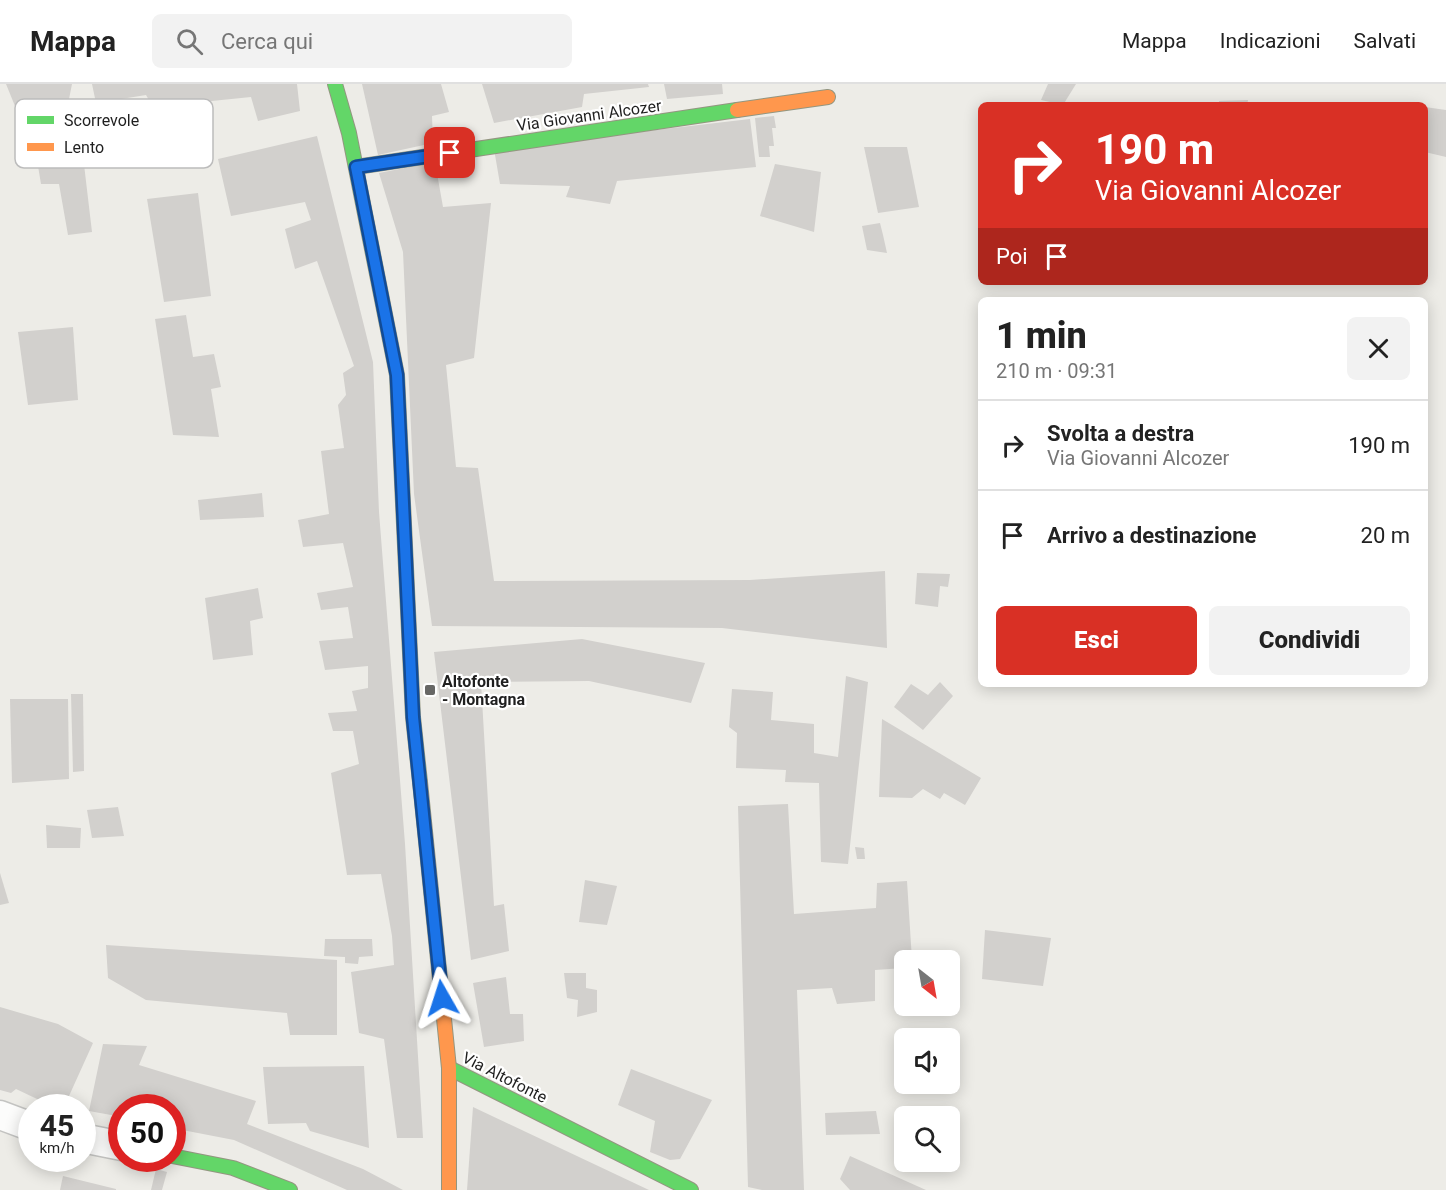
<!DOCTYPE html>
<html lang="it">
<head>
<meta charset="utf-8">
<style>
  :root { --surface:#fff; --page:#f2f2f2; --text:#222; --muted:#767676; --line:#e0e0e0; --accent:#d93025 }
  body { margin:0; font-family:Roboto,sans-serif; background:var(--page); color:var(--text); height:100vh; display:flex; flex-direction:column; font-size:22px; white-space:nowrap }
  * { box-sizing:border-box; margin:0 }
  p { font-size:20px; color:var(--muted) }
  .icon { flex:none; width:33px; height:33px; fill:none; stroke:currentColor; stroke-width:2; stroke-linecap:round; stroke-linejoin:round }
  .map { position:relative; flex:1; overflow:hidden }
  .sheet { position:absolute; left:978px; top:213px; width:450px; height:390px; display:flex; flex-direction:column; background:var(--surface); border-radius:9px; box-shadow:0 3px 15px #0003 }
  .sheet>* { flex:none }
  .hud { position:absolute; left:978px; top:18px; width:450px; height:183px; border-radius:9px; box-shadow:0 3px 15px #0003; background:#d93025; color:#fff; overflow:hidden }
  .needle { width:39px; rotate:149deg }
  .tools { position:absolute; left:894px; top:866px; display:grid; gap:12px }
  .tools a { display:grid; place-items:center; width:66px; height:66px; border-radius:9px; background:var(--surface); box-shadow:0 3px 15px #0003; font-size:30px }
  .speed { position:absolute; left:18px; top:1010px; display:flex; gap:12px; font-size:30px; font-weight:700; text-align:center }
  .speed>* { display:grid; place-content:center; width:78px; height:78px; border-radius:50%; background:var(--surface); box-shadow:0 3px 15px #0003; line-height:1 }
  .speed small { font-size:15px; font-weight:400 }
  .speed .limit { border:9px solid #d22; background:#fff; color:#111 }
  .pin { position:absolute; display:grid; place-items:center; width:51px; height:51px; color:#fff; margin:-26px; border-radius:12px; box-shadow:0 3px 9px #0006 }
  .me { position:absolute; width:66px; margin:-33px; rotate:354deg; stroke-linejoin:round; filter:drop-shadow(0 0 4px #0008) }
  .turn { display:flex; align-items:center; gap:21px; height:126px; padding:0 18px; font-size:27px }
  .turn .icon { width:78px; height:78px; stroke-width:2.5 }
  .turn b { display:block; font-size:42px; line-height:51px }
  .then { display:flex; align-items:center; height:57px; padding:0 18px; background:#0003; gap:12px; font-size:22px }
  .round { display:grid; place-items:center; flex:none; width:63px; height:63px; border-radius:9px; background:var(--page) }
  .head { display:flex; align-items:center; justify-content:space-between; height:102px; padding:0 18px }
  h1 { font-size:36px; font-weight:800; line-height:45px }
  .action { display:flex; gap:12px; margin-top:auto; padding:12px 18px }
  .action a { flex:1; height:69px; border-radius:9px; background:var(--accent); color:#fff; font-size:24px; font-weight:800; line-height:69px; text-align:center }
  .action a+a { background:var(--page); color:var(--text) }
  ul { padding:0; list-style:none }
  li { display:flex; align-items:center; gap:18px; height:90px; padding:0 18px; border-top:2px solid var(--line) }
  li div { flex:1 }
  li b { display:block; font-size:22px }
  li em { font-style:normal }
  header { display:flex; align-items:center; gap:36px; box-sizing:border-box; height:84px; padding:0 30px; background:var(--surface); border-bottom:2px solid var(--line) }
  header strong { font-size:28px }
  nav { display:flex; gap:33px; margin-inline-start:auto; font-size:21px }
  .search { width:420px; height:54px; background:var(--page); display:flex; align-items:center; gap:15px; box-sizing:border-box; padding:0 21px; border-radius:9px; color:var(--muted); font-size:22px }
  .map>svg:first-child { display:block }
  .building { fill:#d2d0cd }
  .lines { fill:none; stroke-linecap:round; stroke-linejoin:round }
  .street-casing { stroke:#c4c4c2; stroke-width:31 }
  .fast-casing { stroke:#939680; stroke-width:16 }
  .slow-casing { stroke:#939680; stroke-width:16 }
  .street { stroke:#fcfcfb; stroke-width:28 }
  .fast { stroke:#63d668; stroke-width:14 }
  .slow { stroke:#ff974d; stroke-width:14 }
  .route-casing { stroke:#114b97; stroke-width:15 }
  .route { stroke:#1a73e8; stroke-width:10 }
  .poi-dot { fill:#676765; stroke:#fff; stroke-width:2 }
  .labels { text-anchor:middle; stroke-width:4.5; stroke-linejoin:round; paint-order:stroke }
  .street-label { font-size:16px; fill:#1f1f1f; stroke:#fff }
  .poi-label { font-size:16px; font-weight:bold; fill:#1f1f1f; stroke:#fff; text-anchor:start }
  .key { fill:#fff; stroke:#bcbcbc; stroke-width:1.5 }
  .key-label { font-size:16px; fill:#1f1f1f }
</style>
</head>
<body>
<header>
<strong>Mappa</strong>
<div class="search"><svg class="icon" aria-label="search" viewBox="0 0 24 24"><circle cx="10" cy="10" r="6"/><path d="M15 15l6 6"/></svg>Cerca qui</div>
<nav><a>Mappa</a><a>Indicazioni</a><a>Salvati</a></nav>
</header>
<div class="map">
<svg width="1446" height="1106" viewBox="0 0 1446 1106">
  <rect width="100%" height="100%" fill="#edece7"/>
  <!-- building -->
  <g class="building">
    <polygon points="6,0 72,0 67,25 29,38 27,26 17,27"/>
    <polygon points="92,0 297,0 300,27 258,37 251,13 153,23 146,11 96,19"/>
    <polygon points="362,0 441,0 449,28 432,32 433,59 378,71"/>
    <polygon points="482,0 648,0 649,3 584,10 582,23 494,39"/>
    <polygon points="664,0 722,0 723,10 667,15"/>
    <polygon points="1048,0 1076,0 1063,21 1041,16"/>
    <polygon points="1248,16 1247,21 1219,21 1219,17"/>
    <polygon points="1425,23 1446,26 1446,73 1425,68"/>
    <polygon points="774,32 776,44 772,44 774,62 769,62 770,73 759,73 755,34"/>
    <polygon points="750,35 756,83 617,97 610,120 566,113 570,102 500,100 494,65"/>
    <polygon points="317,52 373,278 379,428 405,760 423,1054 397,1054 384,955 359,949 351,888 394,881 392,852 381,790 347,791 331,689 359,680 353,647 333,647 328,629 357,627 352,607 368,604 368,582 325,586 319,557 353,554 348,523 321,526 317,509 353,503 343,459 303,463 298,436 329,430 321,367 344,364 338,321 346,311 343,289 354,282 317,177 295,185 285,145 311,136 305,118 231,132 218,75"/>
    <polygon points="864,63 907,63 919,123 878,129"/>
    <polygon points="467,71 469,93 443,93 438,74"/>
    <polygon points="83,72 92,148 68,151 59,100 41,100 37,76"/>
    <polygon points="435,78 443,123 491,119 474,274 446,281 456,383 478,384 494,497 750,496 885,487 887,564 722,544 432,542 414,410 403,168 379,89"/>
    <polygon points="775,80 821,88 814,148 760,132"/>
    <polygon points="198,109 211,212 164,218 147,115"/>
    <polygon points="880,139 883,151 887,169 867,166 862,142"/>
    <polygon points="186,231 193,273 214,270 221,303 211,305 219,353 173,351 155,235"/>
    <polygon points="73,243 78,316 28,321 18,248"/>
    <polygon points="262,409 264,433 200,436 198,416"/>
    <polygon points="917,489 950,490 948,503 940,502 938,523 915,520"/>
    <polygon points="258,504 263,534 250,537 253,571 213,576 205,514"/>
    <polygon points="582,555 705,579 691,619 589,597 481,598 494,822 504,820 509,867 471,876 434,568"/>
    <polygon points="846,592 868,598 848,780 821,778 819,699 785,698 786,686 736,684 737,649 729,643 732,605 773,608 771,636 814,640 814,669 838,673"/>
    <polygon points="940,598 953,612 923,646 894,623 911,600 928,611"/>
    <polygon points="71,610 83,610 84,687 73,688"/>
    <polygon points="10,615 68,615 69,695 12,699"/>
    <polygon points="882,635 981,694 965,721 944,709 940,715 923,705 912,714 879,713"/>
    <polygon points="788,720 794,830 876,824 877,799 907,797 912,876 904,876 904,884 875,886 875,917 837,920 832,904 797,906 804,1106 762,1106 748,1103 738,722"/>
    <polygon points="118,723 124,752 92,754 87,726"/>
    <polygon points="46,741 81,744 80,764 47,764"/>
    <polygon points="855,763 864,764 865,775 857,775"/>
    <polygon points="0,789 9,819 0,821"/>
    <polygon points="585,796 617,802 607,841 579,838"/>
    <polygon points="985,846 1051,854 1043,902 982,895"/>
    <polygon points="325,855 372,855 373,872 359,873 358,880 345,879 345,873 324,872"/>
    <polygon points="106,861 337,876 337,951 290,951 287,929 146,916 108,894"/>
    <polygon points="564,889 586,889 586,904 597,906 597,928 577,933 578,916 567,914"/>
    <polygon points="506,893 510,930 523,930 524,957 484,963 473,899"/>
    <polygon points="0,923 58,940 93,959 64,1023 54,1023 16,1005 11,1009 0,1006"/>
    <polygon points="950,953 955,953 951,976 950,976"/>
    <polygon points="103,960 147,962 139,981 256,1017 247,1040 363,1085 403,1106 347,1106 234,1056 172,1044 172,1023 122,1023 122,1033 89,1027"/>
    <polygon points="364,982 369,1064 310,1047 306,1039 268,1040 263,983"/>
    <polygon points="631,985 712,1016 680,1075 670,1076 650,1068 655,1037 618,1021"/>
    <polygon points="473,1023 649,1106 467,1106"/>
    <polygon points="876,1027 880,1050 826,1051 825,1029"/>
    <polygon points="850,1072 926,1106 850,1106 840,1095"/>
    <polygon points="156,1085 167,1088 162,1106 151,1106"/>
    <polygon points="63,1092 116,1105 116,1106 60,1106"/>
  </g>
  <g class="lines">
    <defs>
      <g id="street">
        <polyline points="0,1031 32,1043"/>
        <polyline points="82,1054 122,1062"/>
      </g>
      <g id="fast">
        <polyline points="335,0 349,49 397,291 413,633 420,698"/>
        <polyline points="356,83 737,26"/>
        <polyline points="449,984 691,1106"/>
        <polyline points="172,1072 233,1084 290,1106"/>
      </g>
      <g id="slow">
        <polyline points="737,26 828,13"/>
        <polyline points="420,698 449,984 449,1106"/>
      </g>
    </defs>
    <!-- street casing -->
    <use href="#street" class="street-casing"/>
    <!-- fast casing -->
    <use href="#fast" class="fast-casing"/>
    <!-- slow casing -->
    <use href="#slow" class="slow-casing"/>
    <!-- street -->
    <use href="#street" class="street"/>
    <!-- fast -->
    <use href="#fast" class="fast"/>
    <!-- slow -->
    <use href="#slow" class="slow"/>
  </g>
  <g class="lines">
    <defs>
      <polyline id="route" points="442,914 413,633 397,291 356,83 450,69"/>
    </defs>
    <!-- route casing -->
    <use href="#route" class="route-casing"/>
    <!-- route -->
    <use href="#route" class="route"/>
  </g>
  <!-- markers -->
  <rect class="poi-dot" x="424" y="600" width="12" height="12" rx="3"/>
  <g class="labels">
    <!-- street labels -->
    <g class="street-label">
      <text transform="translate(589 31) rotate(-8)" y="6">Via Giovanni Alcozer</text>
      <text transform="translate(505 993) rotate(27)" y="6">Via Altofonte</text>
    </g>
    <!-- poi labels -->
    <g class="poi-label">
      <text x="442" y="603">Altofonte<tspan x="442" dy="18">- Montagna</tspan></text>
    </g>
  </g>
  <!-- legend -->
  <rect x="15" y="15" width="198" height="69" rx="9" class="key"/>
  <rect x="27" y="32" width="27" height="8" fill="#63d668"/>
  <rect x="27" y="59" width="27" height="8" fill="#ff974d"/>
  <g class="key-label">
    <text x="64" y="42">Scorrevole</text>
    <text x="64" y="69">Lento</text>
  </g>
</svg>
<div class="tools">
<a><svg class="needle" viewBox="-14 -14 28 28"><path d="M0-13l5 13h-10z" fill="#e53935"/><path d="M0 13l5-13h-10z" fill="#767676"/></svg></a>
<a><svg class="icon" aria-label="sound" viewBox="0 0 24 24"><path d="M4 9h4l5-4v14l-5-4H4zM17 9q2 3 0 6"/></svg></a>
<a><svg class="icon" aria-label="search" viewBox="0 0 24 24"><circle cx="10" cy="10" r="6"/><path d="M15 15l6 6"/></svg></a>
</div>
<div class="speed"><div>45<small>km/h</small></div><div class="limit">50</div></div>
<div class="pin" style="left:450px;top:69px;background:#d93025"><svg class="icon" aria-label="arrive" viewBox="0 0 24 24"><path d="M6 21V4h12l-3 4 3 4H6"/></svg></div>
<svg class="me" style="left:442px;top:914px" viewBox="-20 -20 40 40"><path d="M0-17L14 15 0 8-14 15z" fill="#1a73e8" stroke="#fff" stroke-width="4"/></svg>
<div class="hud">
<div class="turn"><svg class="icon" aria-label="right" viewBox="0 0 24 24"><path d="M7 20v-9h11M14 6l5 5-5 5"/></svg><div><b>190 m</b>Via Giovanni Alcozer</div></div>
<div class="then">Poi<svg class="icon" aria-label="arrive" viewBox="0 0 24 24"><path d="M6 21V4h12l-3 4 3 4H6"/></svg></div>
</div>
<section class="sheet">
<div class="head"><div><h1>1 min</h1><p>210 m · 09:31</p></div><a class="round"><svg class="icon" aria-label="close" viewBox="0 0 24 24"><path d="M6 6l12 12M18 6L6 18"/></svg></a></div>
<ul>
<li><svg class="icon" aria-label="right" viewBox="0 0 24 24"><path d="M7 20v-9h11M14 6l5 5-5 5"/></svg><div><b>Svolta a destra</b><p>Via Giovanni Alcozer</p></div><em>190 m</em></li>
<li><svg class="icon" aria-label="arrive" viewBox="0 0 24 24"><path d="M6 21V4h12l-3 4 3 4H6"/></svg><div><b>Arrivo a destinazione</b></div><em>20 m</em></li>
</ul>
<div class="action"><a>Esci</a><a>Condividi</a></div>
</section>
</div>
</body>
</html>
